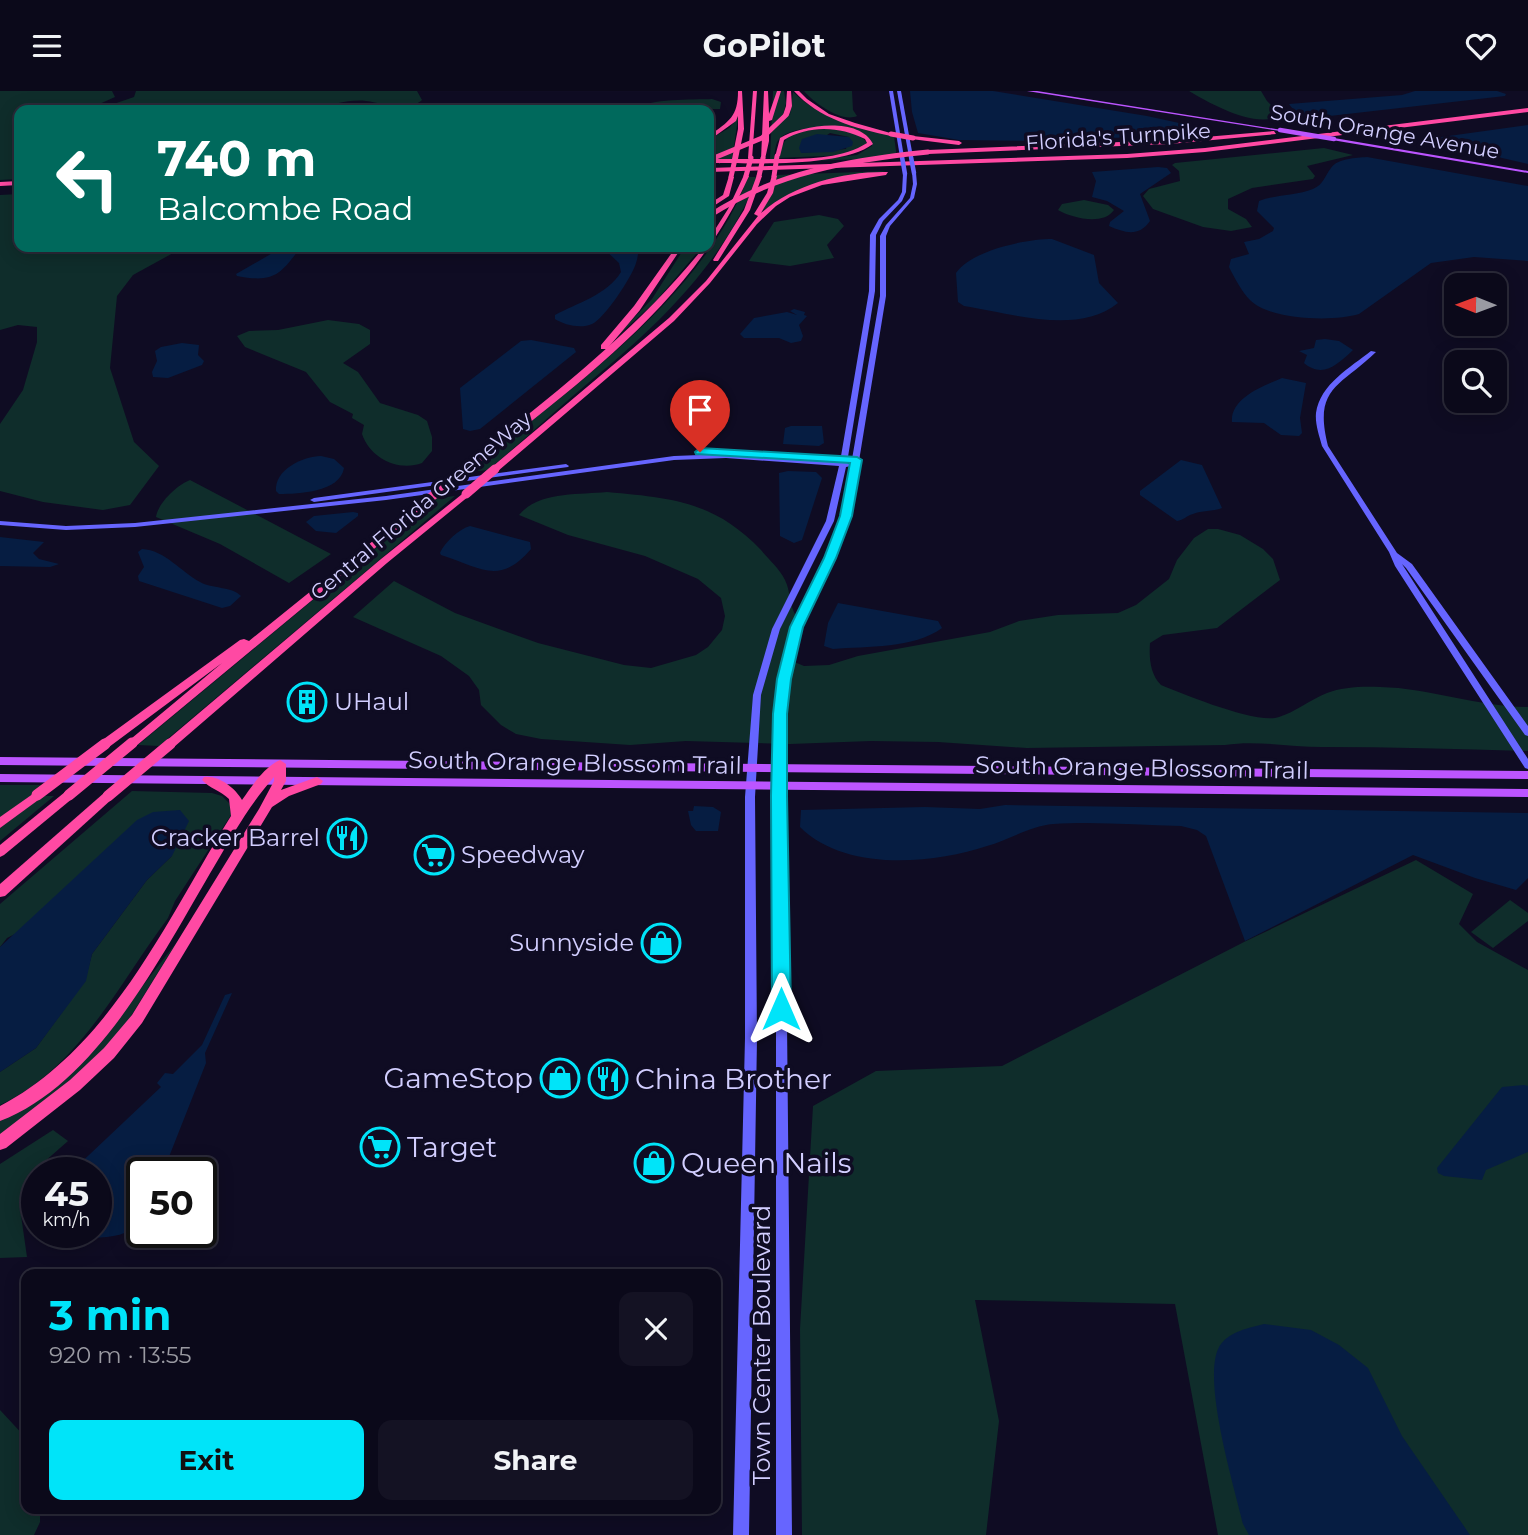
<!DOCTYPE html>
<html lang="en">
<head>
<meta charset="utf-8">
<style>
  :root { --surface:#0b091a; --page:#141223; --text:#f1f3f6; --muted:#9a9aa2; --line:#2b2a39; --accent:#00e4f9 }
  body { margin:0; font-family:Montserrat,sans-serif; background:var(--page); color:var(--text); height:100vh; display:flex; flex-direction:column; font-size:26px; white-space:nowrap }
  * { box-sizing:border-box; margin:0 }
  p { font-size:23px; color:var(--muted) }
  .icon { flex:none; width:38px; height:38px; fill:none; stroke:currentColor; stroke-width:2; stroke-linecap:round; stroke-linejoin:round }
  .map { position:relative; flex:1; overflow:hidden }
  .sheet { position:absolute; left:21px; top:1178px; width:700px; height:245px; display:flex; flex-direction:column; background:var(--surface); border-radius:14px; box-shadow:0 4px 18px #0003,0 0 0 2px var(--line) }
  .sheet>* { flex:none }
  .banner { position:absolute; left:14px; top:14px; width:700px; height:147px; border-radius:14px; box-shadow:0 4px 18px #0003,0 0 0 2px var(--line); background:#00695c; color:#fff; overflow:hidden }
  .needle { width:46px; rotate:271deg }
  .fabs { position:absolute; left:1444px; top:182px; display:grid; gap:14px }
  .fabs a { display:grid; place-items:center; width:63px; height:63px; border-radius:14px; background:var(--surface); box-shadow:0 4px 18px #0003,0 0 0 2px var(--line); font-size:35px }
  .speed { position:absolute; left:21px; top:1066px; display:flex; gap:14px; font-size:35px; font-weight:700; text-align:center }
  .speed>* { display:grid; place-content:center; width:91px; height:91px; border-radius:50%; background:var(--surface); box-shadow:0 4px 18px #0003,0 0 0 2px var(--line); line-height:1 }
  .speed small { font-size:18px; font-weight:400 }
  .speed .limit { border:4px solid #111; border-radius:10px; background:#fff; color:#111 }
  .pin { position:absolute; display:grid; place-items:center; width:60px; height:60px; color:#fff; margin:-72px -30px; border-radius:50% 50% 50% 0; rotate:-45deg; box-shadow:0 0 7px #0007 }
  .pin .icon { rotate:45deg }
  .me { position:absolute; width:77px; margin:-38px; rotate:0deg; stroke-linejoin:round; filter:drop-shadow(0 0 5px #0008) }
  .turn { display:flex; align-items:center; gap:24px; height:147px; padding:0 28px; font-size:32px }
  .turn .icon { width:91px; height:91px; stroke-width:2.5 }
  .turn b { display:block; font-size:49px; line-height:60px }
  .round { display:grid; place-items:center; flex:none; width:74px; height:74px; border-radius:14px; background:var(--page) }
  .head { display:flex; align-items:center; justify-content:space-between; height:119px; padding:0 28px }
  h1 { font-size:42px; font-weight:700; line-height:52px; color:var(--accent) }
  .cta { display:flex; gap:14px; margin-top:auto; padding:14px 28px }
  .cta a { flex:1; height:80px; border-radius:14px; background:var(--accent); color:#111; font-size:28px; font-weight:700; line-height:80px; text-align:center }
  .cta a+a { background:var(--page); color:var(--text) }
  header { display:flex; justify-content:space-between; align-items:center; height:91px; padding:0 28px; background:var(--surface); font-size:32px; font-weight:700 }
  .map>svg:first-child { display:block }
  .green { fill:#0f2d2b; fill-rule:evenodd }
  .water { fill:#061d42 }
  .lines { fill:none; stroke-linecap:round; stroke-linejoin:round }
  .secondary { fill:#6665ff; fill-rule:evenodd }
  .primary { fill:#bc55ff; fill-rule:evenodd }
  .highway { fill:#ff49a3; fill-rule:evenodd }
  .secondary-bridge { stroke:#6665ff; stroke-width:4.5 }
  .primary-bridge { stroke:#bc55ff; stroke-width:4.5 }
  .highway-bridge-far2 { stroke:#ff49a3; stroke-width:5 }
  .highway-bridge-far1 { stroke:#ff49a3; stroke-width:9 }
  .highway-bridge { stroke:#ff49a3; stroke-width:11 }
  .route { fill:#00e4f9; stroke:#0094a2; stroke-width:2 }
  .labels { text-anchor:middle; stroke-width:7; stroke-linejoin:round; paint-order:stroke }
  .far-street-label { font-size:21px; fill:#d2ceff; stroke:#0f0c23 }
  .poi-label { font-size:24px; fill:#d2ceff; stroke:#0f0c23; text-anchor:start }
  .street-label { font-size:24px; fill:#d2ceff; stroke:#0f0c23 }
  .near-poi-label { font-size:28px; fill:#d2ceff; stroke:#0f0c23; text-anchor:start }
</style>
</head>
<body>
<header><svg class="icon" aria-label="menu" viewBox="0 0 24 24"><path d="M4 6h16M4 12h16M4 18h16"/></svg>GoPilot<svg class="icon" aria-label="heart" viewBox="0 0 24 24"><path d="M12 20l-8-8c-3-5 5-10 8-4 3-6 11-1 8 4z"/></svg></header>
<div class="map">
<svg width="1528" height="1444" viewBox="0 0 1528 1444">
  <rect width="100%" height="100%" fill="#0f0c23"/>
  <!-- green -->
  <g class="green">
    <polygon points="0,0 112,0 115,6 86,19 19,19 19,88 0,89"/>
    <path d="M136 0H417L422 9C408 22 383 12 366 10 350 8 330 14 315 19H96L134 6Z"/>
    <path d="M773 0H784L786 12 783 24H790L793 1C821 28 858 34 894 45L897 67 805 70 857 64 872 55 871 49C855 35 796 31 780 47 775 52 775 60 774 68H770Z"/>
    <path d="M804 0H852L853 19 857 25C842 32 814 12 804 0Z"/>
    <path d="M1189 0H1261L1267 10 1281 24C1257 39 1211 13 1189 0Z"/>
    <path d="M712 8 721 11 720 18H636C649 7 693 9 712 8Z"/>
    <polygon points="738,27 732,69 709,69 715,53 709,55 709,49 729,37"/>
    <path d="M826 38C840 39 859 40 867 52L846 64 779 67C784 38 800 40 826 38ZM830 42 849 46 846 58 801 62Z"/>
    <polygon points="1324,57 1353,64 1307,75 1315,85 1313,88 1252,97 1228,108 1228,118 1246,128 1252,136 1231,140 1203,136 1153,118 1143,105 1149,98 1180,90 1179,80 1172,74 1175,72"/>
    <polygon points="887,80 835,88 785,106 762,120 776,84"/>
    <path d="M748 86H758C724 170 662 231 594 287 558 317 524 349 488 379L468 381C564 302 704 207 748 86Z"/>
    <polygon points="19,103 19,156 184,156 133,184 117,205 110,277 134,351 159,375 130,414 103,419 43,411 0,400 0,333 23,299 37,251 37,236 18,234 0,239 0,104"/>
    <path d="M1084 109 1108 114 1114 119C1103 135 1072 127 1058 119L1062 113Z"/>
    <polygon points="819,124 838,128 844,135 827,154 834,167 790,175 749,170 774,131"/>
    <polygon points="685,156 702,156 655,211 611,251 652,208"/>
    <path d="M328 229 359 233 370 239V253L343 272 358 281 380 312 418 324 427 330 432 346V360L422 372C398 381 370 367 362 343L364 334 352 327 353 323 330 311 306 281 245 256 237 245 249 240 278 239Z"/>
    <path d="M190 389 331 463 289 492 220 453 156 426C158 412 177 394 190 389Z"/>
    <path d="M607 401C672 407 714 410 761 459 769 469 779 477 785 489 791 501 788 511 796 525L790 562 792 570 804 575 829 574 858 565 990 541 1019 530 1058 524 1118 522 1136 514 1169 488 1177 469 1194 447 1208 438H1218L1240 444 1263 458 1273 468 1280 489 1217 537 1163 544 1150 552C1149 567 1150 583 1161 594 1183 603 1258 634 1279 626 1295 621 1310 609 1327 602 1342 596 1363 595 1380 596 1430 597 1478 616 1528 616V660C1459 658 1391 656 1322 656 1290 656 1256 649 1225 654L1027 657 938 651 871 650 790 653 686 650 630 654 541 648 516 643 501 634 481 614 479 599 469 585 441 565 353 526 394 490 455 522 538 552 624 574 651 577 696 564 708 556 722 539 725 525 721 507 698 488 645 465 568 444 519 424C539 400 578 404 607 401Z"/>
    <polygon points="455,405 159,655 138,654 436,407"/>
    <polygon points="0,694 45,694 0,727"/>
    <path d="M132 700 212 702 222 705 230 713 231 724 175 810 168 827C118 894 79 977 0 1014V981L36 957 85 890 92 863 147 789 172 765 7 847 0 856V813Z"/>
    <polygon points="42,705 54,705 0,750 0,737"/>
    <polygon points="1416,769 1473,803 1459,833 1477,851 1528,879 1528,1444 1218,1444 1175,1213 975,1209 999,1330 986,1444 802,1444 800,1238 813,1015 876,980 1002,975 1244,851"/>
    <polygon points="1510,809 1528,822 1528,830 1493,857 1471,841"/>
    <polygon points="176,852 126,933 85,979 0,1046 0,1029 138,901"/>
    <polygon points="53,1039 68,1050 27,1086 20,1117 27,1166 0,1167 0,1073"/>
    <polygon points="0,1319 26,1347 26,1418 40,1418 40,1431 34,1444 0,1444"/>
  </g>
  <!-- water -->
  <g class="water">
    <polygon points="910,0 993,0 1147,25 1202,37 1133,46 1048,50 959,49 918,42 912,21"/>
    <polygon points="1415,0 1497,0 1506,3 1505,5 1312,27 1298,25 1289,13 1402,4"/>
    <polygon points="1528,34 1528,73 1424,49 1427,48"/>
    <polygon points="817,43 849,46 853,51 852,55 833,61 801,62 799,57 802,48"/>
    <path d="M1367 66 1528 95V170L1474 166 1431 172 1359 223C1334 231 1269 229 1250 209 1242 201 1234 186 1229 176L1231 168 1249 163 1244 151 1259 148 1273 140 1274 137 1257 120 1259 110C1277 103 1296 105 1313 98 1324 93 1324 86 1331 77 1338 67 1356 67 1367 66Z"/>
    <path d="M1158 76 1167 77 1171 82 1140 103 1150 130C1139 146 1125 142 1109 135L1110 131 1124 120 1107 110 1092 106 1096 90 1092 81Z"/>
    <path d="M1052 148 1094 164 1099 192 1118 212C1077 245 1011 222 964 215L958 211 956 182C972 159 1026 148 1052 148Z"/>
    <path d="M273 156H301C280 184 274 192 237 185L236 183 276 160 277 158Z"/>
    <path d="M602 156H639C638 161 638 167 636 172 632 186 604 228 592 233 581 238 564 234 555 228V224C577 212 607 204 621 181L619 172Z"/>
    <polygon points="794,218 805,221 804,224 807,225 799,234 803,245 801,250 791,252 779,247 744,247 740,243 754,227 787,221 797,224 790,220"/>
    <path d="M1325 248 1339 250 1353 259C1338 273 1323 288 1304 272L1307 264 1299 260 1314 257 1316 249Z"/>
    <polygon points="531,249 574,257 576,261 480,338 470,340 463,338 460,297 521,250"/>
    <polygon points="182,252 199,254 198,264 204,270 202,274 168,287 153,286 152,281 157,270 155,260 161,256"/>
    <path d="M1282 287 1306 292 1300 327 1302 342 1299 345 1281 344 1264 332 1232 331C1230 307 1263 295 1282 287Z"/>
    <polygon points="791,335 822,335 824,352 819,355 783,353 785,337"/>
    <path d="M321 365 334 368 344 377C340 401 299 403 279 403L276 400C274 379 303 365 321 365Z"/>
    <path d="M1181 369 1202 374 1222 417C1212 421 1202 419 1193 423 1186 425 1184 429 1177 430L1140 404V400Z"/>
    <polygon points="788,380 816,381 822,387 802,449 794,452 780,445 779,382"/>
    <polygon points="353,421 358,422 358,425 336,442 316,440 306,431 314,425"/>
    <path d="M470 435 530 451 531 458C499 495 482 477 441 464L440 462C445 451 459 438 470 435Z"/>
    <polygon points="0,446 44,451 33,462 39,468 59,473 50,476 0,475"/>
    <path d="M142 458C165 459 181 481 200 491 212 498 231 495 241 505L230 515 222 517 139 490 138 485 144 476 138 461Z"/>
    <path d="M838 512 938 530 942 537C913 558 868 555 833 558L824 555 828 532Z"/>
    <path d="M1005 714 1528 722V787L1516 799 1475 787 1413 764 1245 850 1206 745 1197 739 1181 735C1139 734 1094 730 1053 733 1031 735 1008 749 987 755 932 773 845 781 800 736L801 719 925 716 980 718Z"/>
    <polygon points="694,715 713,716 721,721 718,740 696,740 691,734 688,720 693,720"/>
    <polygon points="180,719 189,730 172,765 147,789 92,863 86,890 36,957 0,981 0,856 137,729 153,721"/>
    <path d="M232 902 205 962 206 972 163 1081 142 1082V1131C121 1151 91 1147 63 1145L61 1141H96V1082L71 1081 161 996 157 992 165 982 173 983 202 954 225 904Z"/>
    <polygon points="1524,994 1528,995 1528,1061 1486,1079 1482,1089 1444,1085 1438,1082 1437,1077 1502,996"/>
    <path d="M1264 1233 1311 1239 1339 1254 1368 1277 1402 1345 1470 1444H1249L1243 1433C1235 1398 1199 1281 1221 1253 1231 1240 1249 1237 1264 1233Z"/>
  </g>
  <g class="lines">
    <!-- secondary -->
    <g class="secondary">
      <polygon points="889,0 893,0 904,66 902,67 900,66"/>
      <polygon points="897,0 901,0 913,66 911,67 909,66"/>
      <polygon points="912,81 916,82 917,93 914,107 890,135 886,145 886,205 850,425 834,466 801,536 788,588 784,623 792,1444 776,1444 776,623 780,588 793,536 826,466 842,425 851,375 846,376 834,430 780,538 761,604 755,706 757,947 749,1444 733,1444 745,947 745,706 753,604 772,538 826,430 839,375 726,367 674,369 386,409 135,436 66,439 0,434 0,430 66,435 135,432 386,405 674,365 726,363 840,371 869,200 870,144 879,128 898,109 902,101 903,83 905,82 907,83 906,101 902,110 883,130 876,144 875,200 847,372 851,374 880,205 880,145 886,134 910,107 913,93"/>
      <path d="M1371 260 1376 261C1340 296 1313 296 1328 355L1397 462 1412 473 1528 635V645L1525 644 1406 477 1402 473 1528 668V678L1525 677 1395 475 1389 461 1322 355C1319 344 1315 333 1316 322 1320 293 1351 276 1371 260Z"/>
      <polygon points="566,373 569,375 568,376 314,411 310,409 314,407"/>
    </g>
    <!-- primary -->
    <g class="primary">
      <polygon points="1027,0 1037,0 1282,39 1280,40"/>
      <polygon points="1334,47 1528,80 1528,82 1332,49"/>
      <polygon points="0,666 1528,680 1528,688 0,674"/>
      <polygon points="0,683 1528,698 1528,706 0,691"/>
    </g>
    <!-- highway -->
    <g class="highway">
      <path d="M738 0H742L744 38 738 68H750L748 67 753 0H757L752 68H761L764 0H768L769 23 777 0H781L772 29 769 30V50L765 68C797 68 839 70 867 52L865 48C839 35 809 34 784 49L780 65 775 66 780 47C802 34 859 25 873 53 842 77 749 72 709 72V68H732L738 38V25L736 30 711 48 709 49V45C729 30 738 26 738 0Z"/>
      <polygon points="787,0 791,0 792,15 789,24 786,26 783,24 786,15"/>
      <path d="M794 0H799L807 8 829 23 855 32 894 43 891 45C855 37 819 28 794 0Z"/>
      <polygon points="1528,17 1528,21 1205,61 1127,67 709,81 709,77 1127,63 1205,57"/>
      <polygon points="1274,40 1276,43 1170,53 928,63 925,61 928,59 1170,49"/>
      <polygon points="913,45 959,50 962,52 959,54 911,48"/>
      <path d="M888 81 886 84 822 94 790 106 776 115 757 133 710 192 674 230 498 380H492V376L669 227 706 190 758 125 754 123 767 102 772 84 777 85 773 102 761 122C794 93 845 80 888 81Z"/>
      <path d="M744 84 749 85C691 215 574 295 465 383H459V379C546 309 634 243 704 156H709V148L728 118Z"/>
      <polygon points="757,84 762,85 750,119 718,170 714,170 713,169 744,119"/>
      <polygon points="729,85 734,86 729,105 709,118 709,113 723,104"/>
      <polygon points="19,90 19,94 0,95 0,91"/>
      <polygon points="676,156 682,156 640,219 607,258 601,258 601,254 634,215"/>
      <polygon points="466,400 471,403 469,405 387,472 174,656 166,656 164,653 166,650 381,468"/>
      <polygon points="430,404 433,405 433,409 136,655 132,656 126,652 222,572 109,656 101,656 99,653 101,650 240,549 244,548 249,550"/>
      <path d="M280 669 286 673V690L281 699 317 686 323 690 321 693 289 705 272 716 142 932 114 967 80 999 6 1057 0 1059V1043L70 989 104 957 132 924 259 718 274 690V686C250 713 233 743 215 774 164 860 98 993 0 1030V1015C112 956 167 828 231 725L229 708C221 700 209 697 202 689L204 686C219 684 235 697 242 709 252 695 264 676 280 669Z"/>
      <polygon points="37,700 43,704 41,707 0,737 0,726"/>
      <polygon points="69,700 75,704 73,707 4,764 0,766 0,754 65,701"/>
      <polygon points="108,701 112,702 114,705 112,708 5,805 0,806 0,793 104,702"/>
    </g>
    <!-- secondary-bridge -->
    <g class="secondary-bridge">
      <polyline points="902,66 905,83"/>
      <polyline points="911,66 914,82"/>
    </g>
    <!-- primary-bridge -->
    <polyline class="primary-bridge" points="1280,39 1334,48"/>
    <!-- highway-bridge-far2 -->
    <g class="highway-bridge-far2">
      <polyline points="891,43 913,47"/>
      <polyline points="709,69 762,47 786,24"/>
      <polyline points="746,85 751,67"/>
      <polyline points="759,85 763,67"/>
      <polyline points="774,85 777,65"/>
      <polyline points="731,86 735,68"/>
      <path d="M709 125C776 81 850 69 928 61"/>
    </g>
    <!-- highway-bridge-far1 -->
    <g class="highway-bridge-far1">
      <polyline points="466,403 495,378"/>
      <polyline points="430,407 462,381"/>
    </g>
    <!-- highway-bridge -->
    <g class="highway-bridge">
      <polyline points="37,704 105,653"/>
      <polyline points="69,704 132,652"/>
      <polyline points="108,705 170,653"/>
    </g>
  </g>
  <!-- route -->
  <polygon class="route" points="700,357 857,366 862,369 852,425 836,467 803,536 791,588 787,623 787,705 791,918 788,923 781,926 775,923 772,918 771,705 773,623 777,588 790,536 824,467 840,425 850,372 696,363 695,361"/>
  <!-- icons -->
  <defs>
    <symbol id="building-ring" viewBox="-11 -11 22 22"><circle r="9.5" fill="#0f0c23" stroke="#00e4f9" stroke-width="1.5"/><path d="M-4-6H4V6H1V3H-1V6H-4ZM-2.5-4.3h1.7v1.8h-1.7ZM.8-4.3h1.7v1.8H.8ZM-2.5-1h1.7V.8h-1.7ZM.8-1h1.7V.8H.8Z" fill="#00e4f9"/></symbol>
    <symbol id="restaurant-ring" viewBox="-11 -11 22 22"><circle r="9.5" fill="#0f0c23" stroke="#00e4f9" stroke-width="1.5"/><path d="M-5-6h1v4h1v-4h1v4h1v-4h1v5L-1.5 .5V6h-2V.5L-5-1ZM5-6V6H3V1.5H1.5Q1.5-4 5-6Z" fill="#00e4f9"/></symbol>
    <symbol id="supermarket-ring" viewBox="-11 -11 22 22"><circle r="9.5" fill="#0f0c23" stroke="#00e4f9" stroke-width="1.5"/><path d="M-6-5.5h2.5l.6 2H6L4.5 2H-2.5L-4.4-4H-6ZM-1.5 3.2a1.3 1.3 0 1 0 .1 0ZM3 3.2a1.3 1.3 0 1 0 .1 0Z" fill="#00e4f9"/></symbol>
    <symbol id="shop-ring" viewBox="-11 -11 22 22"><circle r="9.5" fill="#0f0c23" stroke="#00e4f9" stroke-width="1.5"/><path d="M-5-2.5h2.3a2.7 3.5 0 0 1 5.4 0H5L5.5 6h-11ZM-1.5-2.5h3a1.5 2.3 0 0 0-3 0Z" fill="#00e4f9"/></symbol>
  </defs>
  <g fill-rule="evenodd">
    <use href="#building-ring" x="285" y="589" width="44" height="44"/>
    <use href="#restaurant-ring" x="325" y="725" width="44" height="44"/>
    <use href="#supermarket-ring" x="412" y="742" width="44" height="44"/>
    <use href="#shop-ring" x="639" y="830" width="44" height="44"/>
    <use href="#shop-ring" x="538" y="965" width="44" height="44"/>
    <use href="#restaurant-ring" x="586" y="966" width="44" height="44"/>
    <use href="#supermarket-ring" x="358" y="1034" width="44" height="44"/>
    <use href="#shop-ring" x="632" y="1050" width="44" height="44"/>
  </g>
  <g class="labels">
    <!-- far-street labels -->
    <g class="far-street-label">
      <text transform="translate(1385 41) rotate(10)" y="7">South Orange Avenue</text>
      <text transform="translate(1118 46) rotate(-4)" y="7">Florida's Turnpike</text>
      <text transform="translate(421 415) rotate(-40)" y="7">Central Florida GreeneWay</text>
    </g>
    <!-- poi labels -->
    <g class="poi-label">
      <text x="334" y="619">UHaul</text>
      <text x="320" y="755" text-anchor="end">Cracker Barrel</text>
      <text x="461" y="772">Speedway</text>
      <text x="634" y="860" text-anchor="end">Sunnyside</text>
    </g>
    <!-- street labels -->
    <g class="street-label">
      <text transform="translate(575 672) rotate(1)" y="8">South Orange Blossom Trail</text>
      <text transform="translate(1142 677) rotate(1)" y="8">South Orange Blossom Trail</text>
      <text transform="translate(762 1254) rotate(-90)" y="8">Town Center Boulevard</text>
    </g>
    <!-- near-poi labels -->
    <g class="near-poi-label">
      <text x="533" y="997" text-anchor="end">GameStop</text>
      <text x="635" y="998">China Brother</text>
      <text x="407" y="1066">Target</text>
      <text x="681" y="1082">Queen Nails</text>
    </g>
  </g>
</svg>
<div class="fabs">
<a><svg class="needle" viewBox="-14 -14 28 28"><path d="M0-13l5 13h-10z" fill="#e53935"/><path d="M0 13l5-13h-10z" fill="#9a9aa2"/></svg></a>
<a><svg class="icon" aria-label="search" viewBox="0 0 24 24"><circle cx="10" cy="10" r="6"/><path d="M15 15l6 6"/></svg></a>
</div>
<div class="speed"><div>45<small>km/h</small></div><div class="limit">50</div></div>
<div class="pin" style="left:700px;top:361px;background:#d93025"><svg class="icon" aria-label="arrive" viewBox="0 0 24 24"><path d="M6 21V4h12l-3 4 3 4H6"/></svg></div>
<svg class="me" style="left:781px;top:918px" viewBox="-20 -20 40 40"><path d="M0-17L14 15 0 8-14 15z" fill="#00e4f9" stroke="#fff" stroke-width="4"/></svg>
<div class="banner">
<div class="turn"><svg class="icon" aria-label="left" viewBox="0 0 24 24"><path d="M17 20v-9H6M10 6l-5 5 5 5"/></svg><div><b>740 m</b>Balcombe Road</div></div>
</div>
<section class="sheet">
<div class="head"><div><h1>3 min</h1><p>920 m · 13:55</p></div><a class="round"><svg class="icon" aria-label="close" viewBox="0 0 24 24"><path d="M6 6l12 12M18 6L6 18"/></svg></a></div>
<div class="cta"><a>Exit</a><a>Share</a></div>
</section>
</div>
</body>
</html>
